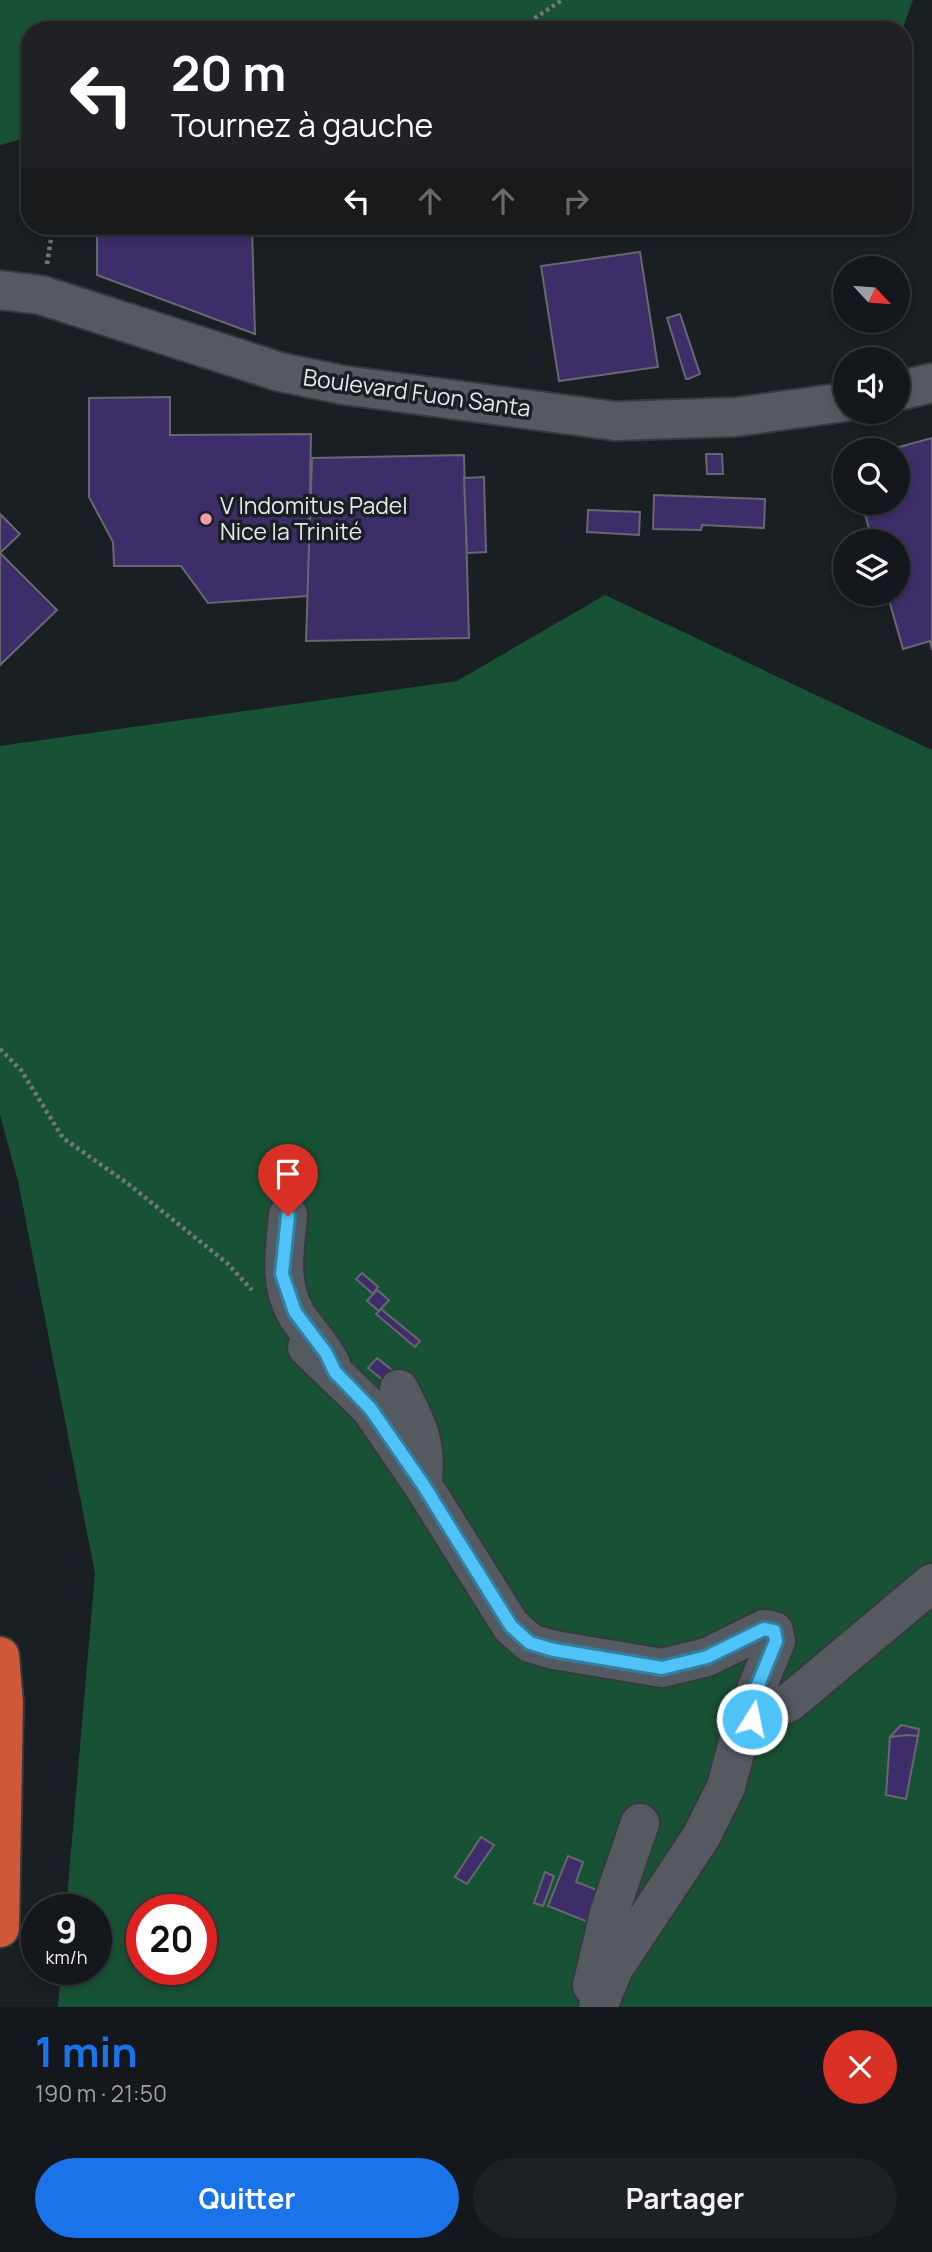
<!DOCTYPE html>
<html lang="fr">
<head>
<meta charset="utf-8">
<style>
  :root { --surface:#14171b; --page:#1d2024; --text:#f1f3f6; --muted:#9d9fa3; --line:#33363a; --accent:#1a73e8 }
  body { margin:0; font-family:Manrope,sans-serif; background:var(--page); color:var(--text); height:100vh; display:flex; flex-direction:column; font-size:26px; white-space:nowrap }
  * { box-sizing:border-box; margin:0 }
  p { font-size:23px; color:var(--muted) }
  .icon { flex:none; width:38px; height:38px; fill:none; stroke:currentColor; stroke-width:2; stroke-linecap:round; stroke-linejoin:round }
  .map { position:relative; height:2007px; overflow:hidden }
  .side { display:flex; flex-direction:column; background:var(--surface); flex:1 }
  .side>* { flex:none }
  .hud { position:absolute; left:21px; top:21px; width:891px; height:214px; border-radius:28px; box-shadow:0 4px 10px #0003,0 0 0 2px var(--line); background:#202124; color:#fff; overflow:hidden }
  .needle { width:46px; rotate:116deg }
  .buttons { position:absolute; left:833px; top:256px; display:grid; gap:14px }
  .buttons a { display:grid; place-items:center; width:77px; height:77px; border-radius:50%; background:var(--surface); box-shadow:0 4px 10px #0003,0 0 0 2px var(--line); font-size:35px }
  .speed { position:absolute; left:21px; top:1894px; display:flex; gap:14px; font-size:35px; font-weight:700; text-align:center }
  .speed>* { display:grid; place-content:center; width:91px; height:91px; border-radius:50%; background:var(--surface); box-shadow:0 4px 10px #0003,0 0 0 2px var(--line); line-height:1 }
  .speed small { font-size:18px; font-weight:400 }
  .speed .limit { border:10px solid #d22; background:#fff; color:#111 }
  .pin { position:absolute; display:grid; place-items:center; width:60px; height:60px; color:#fff; margin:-72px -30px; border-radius:50% 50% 50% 0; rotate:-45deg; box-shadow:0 0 7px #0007 }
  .pin .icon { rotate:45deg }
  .me { position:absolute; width:77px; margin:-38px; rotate:10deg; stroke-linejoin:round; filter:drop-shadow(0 0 5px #0008) }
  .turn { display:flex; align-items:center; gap:24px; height:147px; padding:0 35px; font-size:32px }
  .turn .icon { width:91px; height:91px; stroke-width:2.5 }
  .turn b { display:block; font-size:49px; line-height:60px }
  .lanes { display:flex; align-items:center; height:66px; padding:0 35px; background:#0003; justify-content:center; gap:35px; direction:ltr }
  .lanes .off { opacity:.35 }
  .round { display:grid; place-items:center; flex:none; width:74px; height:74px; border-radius:37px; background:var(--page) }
  .headline { display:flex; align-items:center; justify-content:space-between; height:119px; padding:0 35px }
  h1 { font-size:42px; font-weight:700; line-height:52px; color:var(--accent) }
  .button { display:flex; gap:14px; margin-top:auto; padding:14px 35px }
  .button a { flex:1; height:80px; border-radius:42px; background:var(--accent); color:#fff; font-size:28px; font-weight:700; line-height:80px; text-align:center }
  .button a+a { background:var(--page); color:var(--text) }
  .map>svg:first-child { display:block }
  .forest { fill:#185234; fill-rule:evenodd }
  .building { fill:#3d2e69; stroke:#68676f; stroke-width:2 }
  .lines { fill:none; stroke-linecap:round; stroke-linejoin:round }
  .minor-casing { stroke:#363a3e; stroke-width:42 }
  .highway-casing { stroke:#363a3e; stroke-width:42 }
  .path { stroke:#71767a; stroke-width:4.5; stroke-dasharray:3.5 3.5; stroke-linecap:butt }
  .minor { stroke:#545a60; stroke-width:38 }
  .highway { stroke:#ce593a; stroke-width:38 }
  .route-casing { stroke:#337fa1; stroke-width:18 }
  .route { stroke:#4fc3f7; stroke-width:12 }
  .poi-dot { fill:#f39aab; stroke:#1a1f24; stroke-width:2.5 }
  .labels { text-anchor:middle; stroke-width:7; stroke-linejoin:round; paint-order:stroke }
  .street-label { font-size:23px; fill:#e4e8eb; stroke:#1a1f24 }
  .poi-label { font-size:23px; fill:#e4e8eb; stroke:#1a1f24; text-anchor:start }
</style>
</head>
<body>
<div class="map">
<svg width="932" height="2007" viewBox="0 0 932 2007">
  <rect width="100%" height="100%" fill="#1a1f24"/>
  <!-- forest -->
  <g class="forest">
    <polygon points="0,0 913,0 902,30 30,30 30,137 0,145"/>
    <path d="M605 595 932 750V2007H58L61 1969H96V1909H66L95 1573 18 1181 0 1115V746L457 681ZM142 1909H201V1969H142Z"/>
  </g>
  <!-- building -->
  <g class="building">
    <polygon points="97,226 252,226 255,334 97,275"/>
    <polygon points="640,252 658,367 559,381 541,266"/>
    <polygon points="680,314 700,374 688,379 686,379 667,318"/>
    <polygon points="170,397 170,435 311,434 308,596 208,603 181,566 114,566 113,542 89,497 89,398"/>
    <polygon points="932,438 932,650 930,641 903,649 887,593 898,593 898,541 872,541 862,502 898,502 898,450 888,450"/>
    <polygon points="706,454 722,454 723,474 707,474"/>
    <polygon points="464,455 469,638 306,641 312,458"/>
    <polygon points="484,477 486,552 467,553 464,478"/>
    <polygon points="654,495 765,499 764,528 702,525 701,530 653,529"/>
    <polygon points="588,510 640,512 639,535 587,532"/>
    <polygon points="0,514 20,534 0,553 57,610 0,665"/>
    <polygon points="362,1273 378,1287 373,1294 356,1279"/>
    <polygon points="377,1290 389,1300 379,1311 367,1301"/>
    <polygon points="381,1309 420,1341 415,1347 376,1314"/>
    <polygon points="377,1358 392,1370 384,1381 368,1368"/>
    <polygon points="901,1725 919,1729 918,1736 890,1737"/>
    <polygon points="907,1735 918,1736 906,1799 886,1795 890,1737"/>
    <polygon points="481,1837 494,1845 467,1884 455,1877"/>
    <polygon points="568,1856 583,1862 576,1882 600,1891 588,1922 548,1906"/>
    <polygon points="545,1872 554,1876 543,1906 534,1903"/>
  </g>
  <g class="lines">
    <defs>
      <g id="minor">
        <polyline points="0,290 41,295 280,372 343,385 615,421 736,417 845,402"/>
        <polyline points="898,391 932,383"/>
        <path d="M288 1215C285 1249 278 1283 296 1314 306 1331 322 1345 331 1364"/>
        <polyline points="307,1347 370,1408 422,1484 511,1626 530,1643 554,1650 662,1668 707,1657 764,1629 774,1631 776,1641 753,1697 753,1719"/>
        <path d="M399 1389C416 1422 429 1445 422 1484"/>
        <polyline points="592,1986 609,1913 640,1823"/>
        <polyline points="598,2007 614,1968 701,1837 726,1787 740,1734 753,1719 790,1702 932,1583"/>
      </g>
      <polyline id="highway" points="0,1656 4,1703 0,1928"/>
    </defs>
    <!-- minor casing -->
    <use href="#minor" class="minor-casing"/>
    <!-- highway casing -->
    <use href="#highway" class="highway-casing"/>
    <!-- path -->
    <g class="path">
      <polyline points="517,30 562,0"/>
      <polyline points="47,264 53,226"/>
      <polyline points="0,1049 21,1070 63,1138 127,1183 227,1263 252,1290"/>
    </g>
    <!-- minor -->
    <use href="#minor" class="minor"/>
    <!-- highway -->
    <use href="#highway" class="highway"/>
  </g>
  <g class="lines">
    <defs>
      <polyline id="route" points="288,1216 282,1274 295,1312 326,1353 335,1372 370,1408 422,1483 511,1626 530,1643 554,1650 662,1668 707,1657 764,1629 774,1631 776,1641 753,1697 752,1719"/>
    </defs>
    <!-- route casing -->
    <use href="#route" class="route-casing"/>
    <!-- route -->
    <use href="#route" class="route"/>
  </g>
  <!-- markers -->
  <circle class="poi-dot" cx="206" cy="519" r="7"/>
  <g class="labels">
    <!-- street labels -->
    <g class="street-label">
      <text transform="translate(417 393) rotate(8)" y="8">Boulevard Fuon Santa</text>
    </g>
    <!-- poi labels -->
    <g class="poi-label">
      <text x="220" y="514">V Indomitus Padel<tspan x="220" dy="26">Nice la Trinité</tspan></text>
    </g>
  </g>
</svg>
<div class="buttons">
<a><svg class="needle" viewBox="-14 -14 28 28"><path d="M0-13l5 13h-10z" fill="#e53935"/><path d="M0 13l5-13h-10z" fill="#9d9fa3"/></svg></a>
<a><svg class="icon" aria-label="sound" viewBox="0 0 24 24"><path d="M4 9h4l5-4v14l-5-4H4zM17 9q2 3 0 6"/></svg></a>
<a><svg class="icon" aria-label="search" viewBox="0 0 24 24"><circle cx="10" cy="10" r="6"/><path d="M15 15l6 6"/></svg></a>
<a><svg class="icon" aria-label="layers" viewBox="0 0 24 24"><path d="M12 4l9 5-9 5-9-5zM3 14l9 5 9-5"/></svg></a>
</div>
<div class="speed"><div>9<small>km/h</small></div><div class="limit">20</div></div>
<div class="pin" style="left:288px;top:1216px;background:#d93025"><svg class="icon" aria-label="arrive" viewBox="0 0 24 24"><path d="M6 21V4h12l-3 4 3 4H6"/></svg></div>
<svg class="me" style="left:752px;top:1719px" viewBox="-20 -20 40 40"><circle r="17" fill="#4fc3f7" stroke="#fff" stroke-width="3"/><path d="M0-11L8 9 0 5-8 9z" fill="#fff"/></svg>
<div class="hud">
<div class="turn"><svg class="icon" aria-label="left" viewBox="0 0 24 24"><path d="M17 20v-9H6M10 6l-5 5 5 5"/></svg><div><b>20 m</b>Tournez à gauche</div></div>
<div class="lanes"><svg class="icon" aria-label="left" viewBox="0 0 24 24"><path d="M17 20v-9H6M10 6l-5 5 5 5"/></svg><svg class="icon off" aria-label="ahead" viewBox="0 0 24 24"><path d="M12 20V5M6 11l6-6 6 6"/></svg><svg class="icon off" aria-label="ahead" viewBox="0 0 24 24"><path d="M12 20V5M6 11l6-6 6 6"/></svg><svg class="icon off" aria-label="right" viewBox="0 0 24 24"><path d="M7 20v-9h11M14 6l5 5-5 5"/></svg></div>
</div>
</div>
<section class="side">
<div class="headline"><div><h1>1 min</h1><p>190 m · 21:50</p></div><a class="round" style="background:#d93025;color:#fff"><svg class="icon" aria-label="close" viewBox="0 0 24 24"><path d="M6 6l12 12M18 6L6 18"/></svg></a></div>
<div class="button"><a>Quitter</a><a>Partager</a></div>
</section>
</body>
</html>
